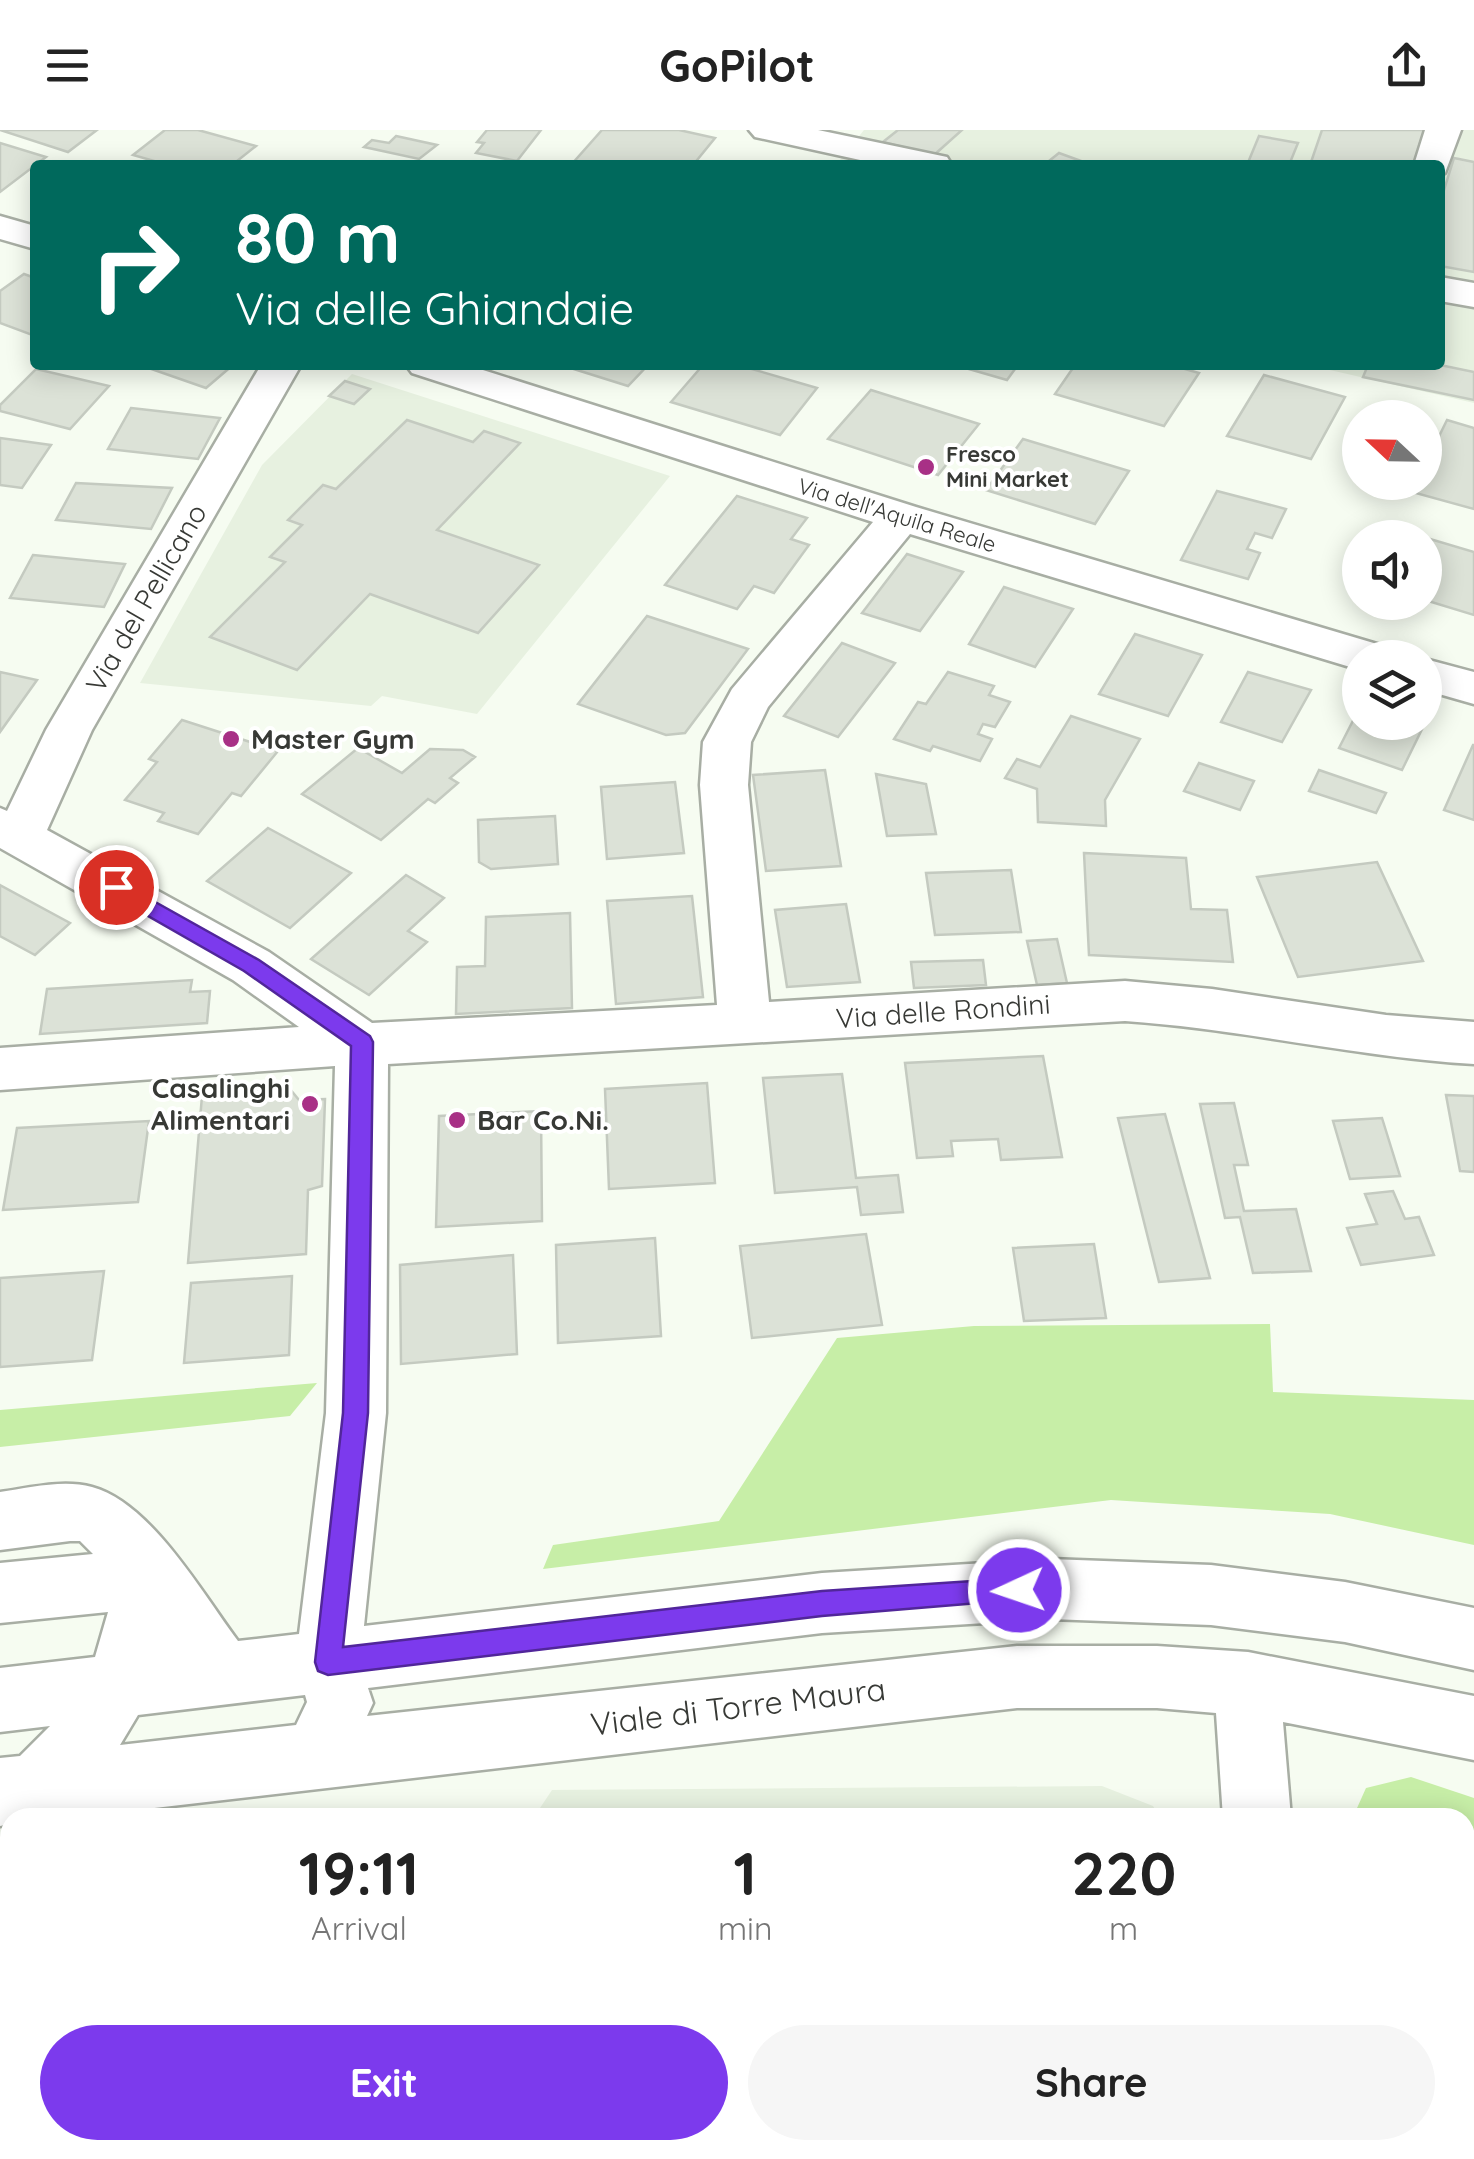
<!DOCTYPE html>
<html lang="en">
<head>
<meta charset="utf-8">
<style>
  :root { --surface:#fff; --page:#f6f6f6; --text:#222; --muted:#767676; --accent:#7c3aed }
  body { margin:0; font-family:Quicksand,sans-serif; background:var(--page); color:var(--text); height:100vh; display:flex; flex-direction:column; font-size:38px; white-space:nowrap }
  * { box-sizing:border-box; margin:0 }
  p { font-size:32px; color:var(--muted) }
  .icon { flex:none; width:55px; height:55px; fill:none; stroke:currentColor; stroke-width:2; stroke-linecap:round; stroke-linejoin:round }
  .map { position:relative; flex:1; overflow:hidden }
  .sheet { position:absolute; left:0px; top:1678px; width:1475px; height:352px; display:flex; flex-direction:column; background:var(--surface); border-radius:30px 30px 0 0; box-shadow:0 5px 25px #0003 }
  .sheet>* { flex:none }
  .hud { position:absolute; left:30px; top:30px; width:1415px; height:210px; border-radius:10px; box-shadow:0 5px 25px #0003; background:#00695c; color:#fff; overflow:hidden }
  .needle { width:65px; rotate:292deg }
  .tools { position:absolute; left:1342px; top:270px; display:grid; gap:20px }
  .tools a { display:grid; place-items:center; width:100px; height:100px; border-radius:50%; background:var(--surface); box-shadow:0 5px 25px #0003; font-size:50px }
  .pin { position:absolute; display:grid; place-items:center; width:85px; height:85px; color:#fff; margin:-42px; border:5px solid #fff; border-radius:50%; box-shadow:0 2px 10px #0007 }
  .me { position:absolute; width:110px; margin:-55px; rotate:267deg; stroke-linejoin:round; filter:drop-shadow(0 0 8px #0008) }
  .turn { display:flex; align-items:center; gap:35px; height:210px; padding:0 40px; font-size:45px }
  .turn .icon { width:130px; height:130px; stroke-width:2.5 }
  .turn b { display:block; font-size:70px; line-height:85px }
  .eta { display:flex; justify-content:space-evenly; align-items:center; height:170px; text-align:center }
  .eta b { font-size:60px; font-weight:800; line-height:70px }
  .cta { display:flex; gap:20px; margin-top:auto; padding:20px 40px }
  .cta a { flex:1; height:115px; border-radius:60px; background:var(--accent); color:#fff; font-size:40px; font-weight:800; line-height:115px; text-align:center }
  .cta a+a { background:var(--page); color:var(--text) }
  header { display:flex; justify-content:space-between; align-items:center; height:130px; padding:0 40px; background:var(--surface); font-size:45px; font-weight:800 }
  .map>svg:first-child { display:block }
  .built { fill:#e7f1e0 }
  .green { fill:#c7eea7 }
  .building { fill:#dce2d7; stroke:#c4cac0; stroke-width:2.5 }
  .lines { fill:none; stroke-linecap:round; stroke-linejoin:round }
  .minor-casing { stroke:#a8aea4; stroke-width:5 }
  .minor { fill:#fff; fill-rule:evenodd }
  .route { fill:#7c3aed; stroke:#51269a; stroke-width:2.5 }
  .poi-dot { fill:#a83086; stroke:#fff; stroke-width:4 }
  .labels { text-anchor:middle; stroke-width:8; stroke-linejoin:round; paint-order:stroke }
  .far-poi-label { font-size:22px; font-weight:bold; fill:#373935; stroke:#fff; text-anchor:start }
  .far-street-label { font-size:22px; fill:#373935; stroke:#fff }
  .street-label { font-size:28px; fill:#373935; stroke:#fff }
  .poi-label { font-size:28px; font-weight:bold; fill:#373935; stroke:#fff; text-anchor:start }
  .near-street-label { font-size:32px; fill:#373935; stroke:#fff }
</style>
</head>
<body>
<header><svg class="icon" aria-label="menu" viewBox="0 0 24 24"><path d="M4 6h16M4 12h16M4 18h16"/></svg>GoPilot<svg class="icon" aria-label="share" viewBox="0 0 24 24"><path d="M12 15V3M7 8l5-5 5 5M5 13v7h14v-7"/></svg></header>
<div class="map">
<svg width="1474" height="2029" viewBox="0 0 1474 2029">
  <rect width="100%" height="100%" fill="#f6fcf1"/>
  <!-- built -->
  <g class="built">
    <polygon points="864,0 1474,0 1474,273 1308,235 1440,235 1440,35 836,35"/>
    <polygon points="352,244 670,346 477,584 382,566 371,576 140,553 262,335"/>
    <polygon points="1102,1656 1153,1676 1160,1687 534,1687 552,1660"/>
    <polygon points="311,2020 1239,2020 1241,2029 305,2029"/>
  </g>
  <!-- green -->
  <g class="green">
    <polygon points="1270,1194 1273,1262 1474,1270 1474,1415 1330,1384 1111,1370 543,1439 553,1415 719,1391 837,1208 974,1196"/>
    <polygon points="317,1253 290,1286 0,1317 0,1280"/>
    <polygon points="1411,1647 1474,1668 1474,2029 1420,2029 1417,2020 1465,2020 1465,1688 1353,1687 1366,1658"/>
  </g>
  <!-- building -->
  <g class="building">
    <polygon points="0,0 97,0 68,22"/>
    <polygon points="165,0 198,0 256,16 232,35 168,35 133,25"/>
    <polygon points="487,0 541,0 517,31 476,23 484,13 477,12"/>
    <polygon points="602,0 679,0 715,8 693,35 571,35"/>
    <polygon points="898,0 962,0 934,25 883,12"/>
    <polygon points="1322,0 1426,0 1415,35 1310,35"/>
    <polygon points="396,6 437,15 419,29 364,17 372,10 389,13"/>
    <polygon points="1259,6 1298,13 1289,35 1247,35"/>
    <polygon points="0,13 46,27 0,62"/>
    <polygon points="1059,23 1092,35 1044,35"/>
    <polygon points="1454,28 1474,32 1474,142 1440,136 1440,73"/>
    <polygon points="24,144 35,148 35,206 0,193 0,161"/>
    <polygon points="140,235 233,235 206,258"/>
    <polygon points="561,235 648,235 628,256"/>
    <polygon points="703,235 738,235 817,258 780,305 671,272"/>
    <polygon points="955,235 1018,235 1007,250"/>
    <polygon points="1075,235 1171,235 1199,243 1164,296 1055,264"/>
    <polygon points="1368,235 1440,235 1474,242 1474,270 1363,247"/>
    <polygon points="36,239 109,256 70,299 0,281 0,275"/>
    <polygon points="1264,245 1345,267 1311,329 1227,306"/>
    <polygon points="345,251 370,259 354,274 329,266"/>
    <polygon points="871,260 979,294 938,345 828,309"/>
    <polygon points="131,278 220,288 198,329 108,319"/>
    <polygon points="407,290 473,312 484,301 520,313 437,400 539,435 478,503 370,464 297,540 210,507 285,432 270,427 302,395 288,390 323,355 336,359"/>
    <polygon points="1447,290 1474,298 1474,379 1412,362 1417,352 1425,352 1425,335"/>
    <polygon points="0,308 51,315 22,358 0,355"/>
    <polygon points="1023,309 1129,341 1095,394 986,360"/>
    <polygon points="76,353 172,358 151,399 56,390"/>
    <polygon points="1217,361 1286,379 1272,408 1255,403 1247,419 1260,423 1248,449 1181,430"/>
    <polygon points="737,366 807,388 791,409 809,415 774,463 754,456 737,479 665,455"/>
    <polygon points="1383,395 1474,422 1474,485 1425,470 1425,408 1377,408"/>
    <polygon points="907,424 963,442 920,501 862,483"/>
    <polygon points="33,425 125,434 104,477 10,468"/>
    <polygon points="1004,457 1073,479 1035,537 969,514"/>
    <polygon points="647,486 748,519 685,603 666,605 578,574"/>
    <polygon points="1135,504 1202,525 1168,586 1099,564"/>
    <polygon points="842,513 895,533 838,607 784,586"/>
    <polygon points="0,542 37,550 0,602"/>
    <polygon points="948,542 994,556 989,565 1010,572 995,597 983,594 978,604 992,609 980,631 933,616 930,621 894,609 918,572 926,574"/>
    <polygon points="1248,542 1311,560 1282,612 1221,592"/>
    <polygon points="1360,577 1360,592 1426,591 1402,640 1339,618"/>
    <polygon points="1071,586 1140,609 1105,670 1106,696 1038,692 1037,659 1005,648 1017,629 1040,637"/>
    <polygon points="182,590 278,621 241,666 232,663 198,704 158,691 164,683 125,670 157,632 149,629"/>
    <polygon points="1473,615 1474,615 1474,690 1444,680"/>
    <polygon points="358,618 402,643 430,619 463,620 475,627 450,648 458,653 435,673 428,669 381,710 302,664"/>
    <polygon points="1199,633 1254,651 1240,680 1184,661"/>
    <polygon points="825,640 841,736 766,741 753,645"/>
    <polygon points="1319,640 1386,663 1376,683 1309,661"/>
    <polygon points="876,644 926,654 936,704 887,706"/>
    <polygon points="675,652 684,723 607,729 601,657"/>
    <polygon points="555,686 558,734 491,739 479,732 478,690"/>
    <polygon points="268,698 351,743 290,798 207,751"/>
    <polygon points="1084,723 1186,728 1191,779 1227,780 1233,832 1089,825"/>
    <polygon points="1377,732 1423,831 1298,847 1257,747"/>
    <polygon points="1011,740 1021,802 935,805 926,743"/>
    <polygon points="406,745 444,768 408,801 427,812 369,865 311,829"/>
    <polygon points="0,755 70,793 35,825 0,806"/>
    <polygon points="692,766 703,867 616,874 607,771"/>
    <polygon points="846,774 860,852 787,857 775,780"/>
    <polygon points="570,783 572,878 456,884 457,837 485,836 486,787"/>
    <polygon points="1057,809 1067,853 1037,855 1027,811"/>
    <polygon points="983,830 986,855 914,858 911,832"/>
    <polygon points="192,850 190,862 210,861 207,893 40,904 47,859"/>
    <polygon points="1043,926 1062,1027 1001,1030 998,1009 951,1011 953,1026 917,1028 905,933"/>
    <polygon points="842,944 856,1048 898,1045 903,1082 861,1085 857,1057 775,1063 763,948"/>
    <polygon points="707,953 715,1053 609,1059 605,959"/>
    <polygon points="290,959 299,970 325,969 322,1056 308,1060 306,1124 188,1133 202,966"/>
    <polygon points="1446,965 1474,966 1474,1042 1460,1041"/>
    <polygon points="1234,973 1248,1035 1234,1035 1244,1081 1296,1079 1311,1141 1253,1143 1240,1087 1225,1088 1200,974"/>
    <polygon points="541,981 542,1091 436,1097 439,986"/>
    <polygon points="1165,984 1210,1148 1159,1152 1118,988"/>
    <polygon points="1382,988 1400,1046 1350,1049 1333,991"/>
    <polygon points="149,991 138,1072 3,1080 17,998"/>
    <polygon points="1393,1061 1405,1089 1419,1087 1434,1125 1361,1135 1347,1098 1377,1094 1365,1064"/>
    <polygon points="866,1104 882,1195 752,1208 740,1116"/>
    <polygon points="655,1108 661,1206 558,1213 556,1115"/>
    <polygon points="1094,1114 1106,1188 1024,1191 1013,1118"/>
    <polygon points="513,1125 517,1224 401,1234 400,1135"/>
    <polygon points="104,1141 92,1230 0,1237 0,1148"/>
    <polygon points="292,1146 289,1225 184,1233 191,1153"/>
    <polygon points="10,1790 10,2020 124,2020 116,2029 0,2029 0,1801"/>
    <polygon points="438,2020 529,2020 541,2029 432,2029"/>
  </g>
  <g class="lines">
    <defs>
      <g id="minor">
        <polygon points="749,0 818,0 947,27 952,35 883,35 755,7"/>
        <polygon points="1425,0 1461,0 1445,43 1440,44 1440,35 1414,35"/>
        <polygon points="0,86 35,96 35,119 0,109"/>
        <polygon points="1440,147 1474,153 1474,177 1440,171"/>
        <path d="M261 235H301L92 600 47 700 269 822 372 893 717 875 700 655 703 612 732 559 873 392 412 243 406 235H467L916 377 1387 517 1393 528H1360V540L910 404 768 577 751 612 748 655 769 872 1125 851 1212 859 1386 885 1474 892V934C1357 927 1242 899 1125 891L388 934 386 1283 364 1496 822 1443 1050 1429 1211 1435 1345 1452 1474 1478V1540L1345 1512 1211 1495 1050 1489 822 1503 368 1558 373 1573 367 1586 1017 1516H1157L1248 1522 1474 1566V1630L1283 1592 1291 1688H1223L1216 1583 1157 1578H1017L68 1688H10V1694L0 1696V1628L20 1626 50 1596 0 1602V1538L95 1527 108 1482 0 1493V1433L93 1424 80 1411H70L0 1420V1362C29 1358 63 1349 92 1357 151 1373 202 1463 238 1511L299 1504 326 1283 335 936 0 960V918L299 897 233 850 0 718V678L7 681 46 600ZM305 1565 307 1572 296 1595 120 1615 138 1585Z"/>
        <polygon points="1425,529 1474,542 1474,574 1425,560"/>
        <polygon points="1290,2020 1364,2020 1366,2029 1292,2029"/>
      </g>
    </defs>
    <!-- minor casing -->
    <use href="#minor" class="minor-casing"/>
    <!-- minor -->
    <use href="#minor" class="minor"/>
  </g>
  <!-- route -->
  <polygon class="route" points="116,750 259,830 370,906 373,912 368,1283 343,1517 822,1461 1019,1448 1028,1452 1032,1460 1028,1469 822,1486 328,1545 318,1541 315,1532 343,1283 351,916 244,841 108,763 105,757 108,752"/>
  <!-- markers -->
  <g class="poi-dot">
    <circle cx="926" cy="337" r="10"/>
    <circle cx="231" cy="609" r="10"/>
    <circle cx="310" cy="974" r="10"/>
    <circle cx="457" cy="990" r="10"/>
  </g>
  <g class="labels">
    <!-- far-poi labels -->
    <g class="far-poi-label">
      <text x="946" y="332">Fresco<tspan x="946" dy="25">Mini Market</tspan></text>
    </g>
    <!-- far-street labels -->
    <g class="far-street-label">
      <text transform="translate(897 385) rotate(17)" y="8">Via dell'Aquila Reale</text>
    </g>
    <!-- street labels -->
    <g class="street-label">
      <text transform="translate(146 468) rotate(-60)" y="10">Via del Pellicano</text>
      <text transform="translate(943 881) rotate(-4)" y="10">Via delle Rondini</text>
    </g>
    <!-- poi labels -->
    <g class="poi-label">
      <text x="251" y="619">Master Gym</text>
      <text x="290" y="968" text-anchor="end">Casalinghi<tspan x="290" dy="32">Alimentari</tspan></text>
      <text x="477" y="1000">Bar Co.Ni.</text>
    </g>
    <!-- near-street labels -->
    <g class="near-street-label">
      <text transform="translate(738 1577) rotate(-7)" y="11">Viale di Torre Maura</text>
    </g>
  </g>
</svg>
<div class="tools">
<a><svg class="needle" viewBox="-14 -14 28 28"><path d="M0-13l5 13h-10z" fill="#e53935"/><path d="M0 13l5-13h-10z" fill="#767676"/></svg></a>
<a><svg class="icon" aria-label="sound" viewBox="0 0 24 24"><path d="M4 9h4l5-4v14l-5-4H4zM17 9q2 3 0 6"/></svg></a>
<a><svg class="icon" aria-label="layers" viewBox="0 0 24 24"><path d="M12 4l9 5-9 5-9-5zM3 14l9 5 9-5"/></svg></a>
</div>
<div class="pin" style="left:116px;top:757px;background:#d93025"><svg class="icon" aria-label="arrive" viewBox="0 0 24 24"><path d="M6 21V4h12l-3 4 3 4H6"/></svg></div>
<svg class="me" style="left:1019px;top:1460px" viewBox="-20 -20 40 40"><circle r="17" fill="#7c3aed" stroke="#fff" stroke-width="3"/><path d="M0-11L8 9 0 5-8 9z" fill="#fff"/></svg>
<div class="hud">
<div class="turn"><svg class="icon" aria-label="right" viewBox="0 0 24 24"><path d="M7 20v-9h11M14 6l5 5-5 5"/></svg><div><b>80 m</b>Via delle Ghiandaie</div></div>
</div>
<section class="sheet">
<div class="eta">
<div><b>19:11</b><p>Arrival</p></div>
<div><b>1</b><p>min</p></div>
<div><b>220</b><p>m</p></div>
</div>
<div class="cta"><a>Exit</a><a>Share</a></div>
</section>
</div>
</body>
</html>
